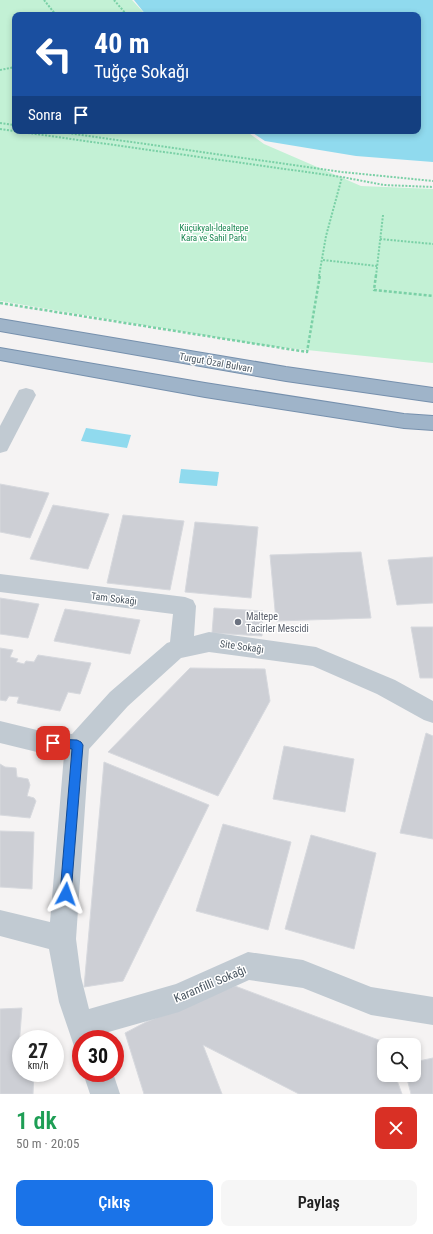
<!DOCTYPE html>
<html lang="tr">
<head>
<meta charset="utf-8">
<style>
  :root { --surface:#fff; --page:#f6f6f6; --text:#222; --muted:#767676; --accent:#1a73e8 }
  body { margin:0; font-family:"Roboto Condensed",sans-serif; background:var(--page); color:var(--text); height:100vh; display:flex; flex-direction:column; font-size:15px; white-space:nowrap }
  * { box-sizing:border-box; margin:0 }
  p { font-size:13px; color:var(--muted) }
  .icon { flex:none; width:22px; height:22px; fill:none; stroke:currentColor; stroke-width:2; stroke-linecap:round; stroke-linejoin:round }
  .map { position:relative; height:1094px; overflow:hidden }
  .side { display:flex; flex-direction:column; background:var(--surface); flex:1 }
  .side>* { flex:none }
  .guide { position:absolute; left:12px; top:12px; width:409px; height:122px; border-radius:8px; box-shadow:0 2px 6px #0003; background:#1a4fa0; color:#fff; overflow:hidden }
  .tools { position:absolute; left:377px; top:1038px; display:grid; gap:8px }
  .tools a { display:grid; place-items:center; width:44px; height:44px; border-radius:8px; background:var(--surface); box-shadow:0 2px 6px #0003; font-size:20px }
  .speed { position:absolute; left:12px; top:1030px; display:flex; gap:8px; font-size:20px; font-weight:700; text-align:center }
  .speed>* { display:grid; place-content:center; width:52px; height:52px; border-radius:50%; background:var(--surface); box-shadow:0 2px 6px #0003; line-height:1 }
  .speed small { font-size:10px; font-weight:400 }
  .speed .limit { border:6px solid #d22; background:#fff; color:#111 }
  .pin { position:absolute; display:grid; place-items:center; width:34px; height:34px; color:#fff; margin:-17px; border-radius:8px; box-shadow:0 2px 6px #0006 }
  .me { position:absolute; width:44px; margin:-22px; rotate:4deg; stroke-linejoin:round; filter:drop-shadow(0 0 3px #0008) }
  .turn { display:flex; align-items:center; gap:14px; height:84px; padding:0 16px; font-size:18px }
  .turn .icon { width:52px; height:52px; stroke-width:2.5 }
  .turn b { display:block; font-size:28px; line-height:34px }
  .then { display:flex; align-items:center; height:38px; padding:0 16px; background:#0003; gap:8px; font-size:15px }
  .round { display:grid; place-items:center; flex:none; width:42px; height:42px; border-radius:8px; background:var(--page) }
  .head { display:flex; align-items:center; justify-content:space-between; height:68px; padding:0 16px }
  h1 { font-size:24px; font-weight:600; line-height:30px; color:#1e9e55 }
  .action { display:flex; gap:8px; margin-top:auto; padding:8px 16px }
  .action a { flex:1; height:46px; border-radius:8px; background:var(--accent); color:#fff; font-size:16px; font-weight:600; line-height:46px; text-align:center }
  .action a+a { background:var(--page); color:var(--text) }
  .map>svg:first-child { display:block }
  .green { fill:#c3f1d5 }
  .water { fill:#90daee }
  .building { fill:#cdcfd5; stroke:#d7d9de }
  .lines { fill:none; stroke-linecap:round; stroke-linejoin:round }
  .trunk-casing { stroke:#7690ad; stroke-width:2 }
  .path-far1 { stroke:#7ad0a6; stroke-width:2; stroke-dasharray:2 1.5; stroke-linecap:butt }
  .path { stroke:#7ad0a6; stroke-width:2.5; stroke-dasharray:3 2; stroke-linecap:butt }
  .minor { fill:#c1cad2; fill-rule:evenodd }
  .trunk { fill:#9fb4c9; fill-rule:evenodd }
  .route { fill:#1a73e8; stroke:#114b97 }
  .worship-dot { fill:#6b7280; stroke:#fff; stroke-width:1.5 }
  .labels { text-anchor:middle; stroke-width:3; stroke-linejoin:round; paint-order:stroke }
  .far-park-label { font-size:9px; fill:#17864f; stroke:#fff }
  .street-label { font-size:10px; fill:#4a5661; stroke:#fff }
  .worship-label { font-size:10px; fill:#5b616d; stroke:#fff; text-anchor:start }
  .near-street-label { font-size:12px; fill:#4a5661; stroke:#fff }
</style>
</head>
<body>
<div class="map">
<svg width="433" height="1094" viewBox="0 0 433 1094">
  <rect width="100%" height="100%" fill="#f5f3f3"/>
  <!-- green -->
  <polygon class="green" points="0,0 132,0 146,15 15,15 15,131 246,131 264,144 361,186 433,189 433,363 268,346 0,301"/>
  <!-- water -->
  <g class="water">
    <polygon points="134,0 433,0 433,162 356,156 265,141 250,131 418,131 418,15 146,15"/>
    <polygon points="86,428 131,435 127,448 81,441"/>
    <polygon points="181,469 219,472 217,486 179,483"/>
  </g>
  <!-- building -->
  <g class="building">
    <polygon points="0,484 49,493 30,538 0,532"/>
    <polygon points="53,505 109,514 88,569 30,559"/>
    <polygon points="123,515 184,521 170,590 107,583"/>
    <polygon points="195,522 258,527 251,598 185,592"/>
    <polygon points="361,552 371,618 276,621 270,555"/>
    <polygon points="433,557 433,603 397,605 388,560"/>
    <polygon points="0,598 39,604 28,638 0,634"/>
    <polygon points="214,608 263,611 262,636 212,633"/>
    <polygon points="65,609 140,620 130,654 54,641"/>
    <polygon points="411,627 433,627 433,678 420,678"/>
    <polygon points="0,648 13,650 10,657 18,659 16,662 24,664 26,661 34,662 38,655 91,663 80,694 68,692 60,711 17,703 19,697 9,696 6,701 0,700"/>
    <polygon points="190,668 265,669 270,701 218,796 108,752"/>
    <polygon points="426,733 433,736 433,839 400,833"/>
    <polygon points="284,746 354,759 345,812 273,799"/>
    <polygon points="104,762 209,805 123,981 84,987"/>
    <polygon points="0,764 5,767 16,768 17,777 28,779 30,785 27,796 34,798 36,801 30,818 0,815"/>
    <polygon points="223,824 291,842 268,930 196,911"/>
    <polygon points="0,831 34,832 32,889 0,887"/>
    <polygon points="311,835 376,853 354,949 285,929"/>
    <polygon points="235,986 384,1042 384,1075 395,1075 402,1094 299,1094 203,1045 222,1094 144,1094 125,1033 146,1022"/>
    <polygon points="22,1008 19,1047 21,1047 21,1073 34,1073 33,1094 0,1094 0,1009"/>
    <polygon points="433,1058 433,1094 411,1094 406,1075 414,1075 414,1062"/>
  </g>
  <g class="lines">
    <defs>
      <g id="trunk">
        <polygon points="0,319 286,367 433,388 433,402 286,381 0,331"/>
        <polygon points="0,348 205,383 404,414 433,416 433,430 404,428 205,397 0,360"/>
      </g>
    </defs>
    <!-- trunk casing -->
    <use href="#trunk" class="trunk-casing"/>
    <!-- path-far1 -->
    <g class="path-far1">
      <polyline points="44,0 56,15"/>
      <polyline points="114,0 127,15"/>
      <polyline points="0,70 15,67"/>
      <polyline points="0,123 15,125"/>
      <polyline points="0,129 342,177 384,185 433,187"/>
      <polyline points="54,131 342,172 433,181"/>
      <polyline points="380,239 433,244"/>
      <polyline points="323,260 377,266"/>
      <polyline points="319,276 326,236 342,177"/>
      <polyline points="376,276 383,215"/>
    </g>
    <!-- path -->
    <g class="path">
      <polyline points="376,275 374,290 433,296"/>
      <polyline points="0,303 307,352 320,275"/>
    </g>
    <!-- minor -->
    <g class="minor">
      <polygon points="26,388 33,390 36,395 7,451 0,453 0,426 19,390"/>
      <polygon points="0,574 185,597 193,600 196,606 194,636 209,632 316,647 395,680 433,701 433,723 424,720 377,694 313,666 209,652 181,658 128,706 89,749 76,939 81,977 89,1009 176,984 248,952 303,960 371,987 433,997 433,1025 371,1015 303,988 249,980 179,1012 98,1035 100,1039 81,1039 81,1052 75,1049 59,1002 49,949 0,936 0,910 50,922 64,755 41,753 0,743 0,721 41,731 72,734 110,692 167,643 170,642 173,614 0,592"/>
      <polygon points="83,1073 113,1073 120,1094 90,1094"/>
    </g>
    <!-- trunk -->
    <use href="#trunk" class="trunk"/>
  </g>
  <!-- route -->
  <polygon class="route" points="53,739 77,740 81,742 83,745 71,894 70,898 66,900 62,898 60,894 72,749 49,746 48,743 49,740"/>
  <!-- markers -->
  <circle class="worship-dot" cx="238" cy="622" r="4"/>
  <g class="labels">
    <!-- far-park labels -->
    <g class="far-park-label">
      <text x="214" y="231">Küçükyalı-İdealtepe<tspan x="214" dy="10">Kara ve Sahil Parkı</tspan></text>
    </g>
    <!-- street labels -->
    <g class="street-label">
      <text transform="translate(216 362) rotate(10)" y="4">Turgut Özal Bulvarı</text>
      <text transform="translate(114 598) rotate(7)" y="4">Tam Sokağı</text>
      <text transform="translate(242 646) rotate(8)" y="4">Site Sokağı</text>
    </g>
    <!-- worship labels -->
    <g class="worship-label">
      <text x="246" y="620">Maltepe<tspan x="246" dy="12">Tacirler Mescidi</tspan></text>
    </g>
    <!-- near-street labels -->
    <g class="near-street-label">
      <text transform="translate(210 984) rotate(-23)" y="4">Karanfilli Sokağı</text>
    </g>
  </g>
</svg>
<div class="tools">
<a><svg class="icon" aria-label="search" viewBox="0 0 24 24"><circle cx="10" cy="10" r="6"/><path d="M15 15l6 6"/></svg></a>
</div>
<div class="speed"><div>27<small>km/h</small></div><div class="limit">30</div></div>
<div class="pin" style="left:53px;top:743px;background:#d93025"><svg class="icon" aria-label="arrive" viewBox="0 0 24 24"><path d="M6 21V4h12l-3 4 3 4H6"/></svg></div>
<svg class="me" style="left:66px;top:894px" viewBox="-20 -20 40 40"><path d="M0-17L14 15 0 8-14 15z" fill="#1a73e8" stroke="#fff" stroke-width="4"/></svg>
<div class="guide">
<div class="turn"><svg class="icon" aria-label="left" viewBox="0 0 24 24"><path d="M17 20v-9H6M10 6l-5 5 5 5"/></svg><div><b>40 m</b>Tuğçe Sokağı</div></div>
<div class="then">Sonra<svg class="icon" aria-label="arrive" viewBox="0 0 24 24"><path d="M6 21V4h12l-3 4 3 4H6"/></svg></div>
</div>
</div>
<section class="side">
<div class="head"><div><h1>1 dk</h1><p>50 m · 20:05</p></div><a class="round" style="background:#d93025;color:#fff"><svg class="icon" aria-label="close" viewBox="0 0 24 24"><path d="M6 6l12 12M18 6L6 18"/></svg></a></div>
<div class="action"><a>Çıkış</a><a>Paylaş</a></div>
</section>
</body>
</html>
